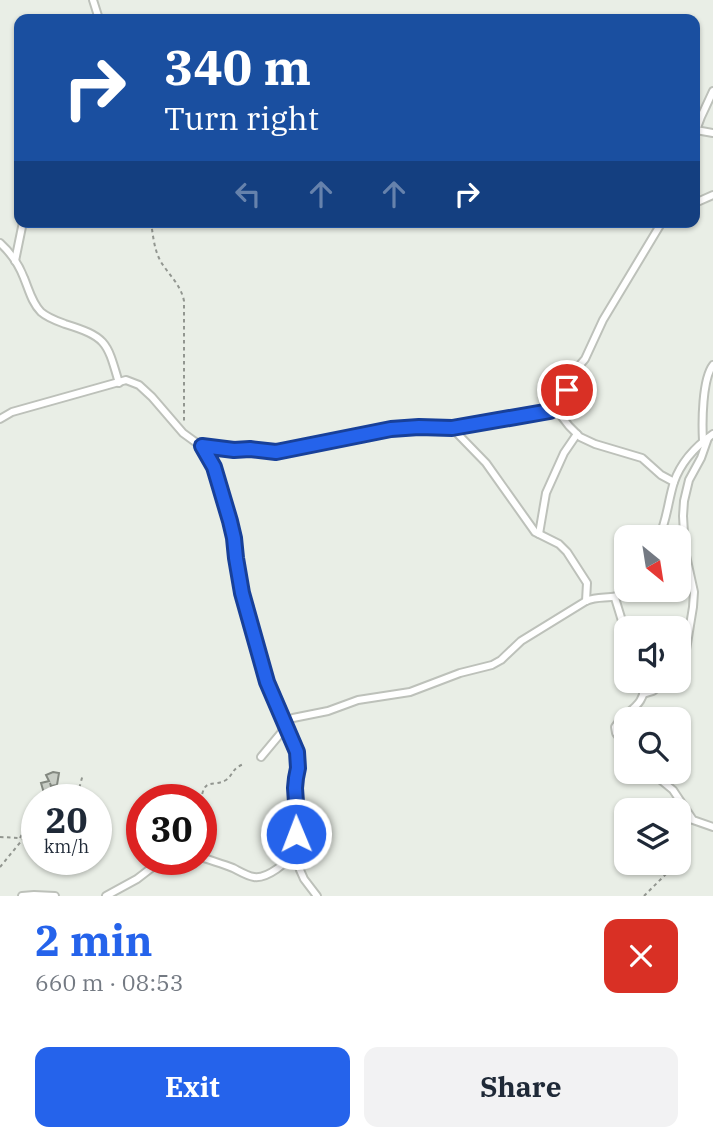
<!DOCTYPE html>
<html lang="en">
<head>
<meta charset="utf-8">
<style>
  :root { --surface:#fff; --page:#f2f2f3; --text:#1f2937; --muted:#747a83; --accent:#2563eb }
  body { margin:0; font-family:"IBM Plex Serif",serif; background:var(--page); color:var(--text); height:100vh; display:flex; flex-direction:column; font-size:26px; white-space:nowrap }
  * { box-sizing:border-box; margin:0 }
  p { font-size:23px; color:var(--muted) }
  .icon { flex:none; width:38px; height:38px; fill:none; stroke:currentColor; stroke-width:2; stroke-linecap:round; stroke-linejoin:round }
  .map { position:relative; height:896px; overflow:hidden }
  .drawer { display:flex; flex-direction:column; background:var(--surface); flex:1 }
  .drawer>* { flex:none }
  .hud { position:absolute; left:14px; top:14px; width:686px; height:214px; border-radius:14px; box-shadow:0 2px 5px #0004; background:#1a4fa0; color:#fff; overflow:hidden }
  .needle { width:46px; rotate:150deg }
  .tools { position:absolute; left:614px; top:525px; display:grid; gap:14px }
  .tools a { display:grid; place-items:center; width:77px; height:77px; border-radius:14px; background:var(--surface); box-shadow:0 2px 5px #0004; font-size:35px }
  .speed { position:absolute; left:21px; top:784px; display:flex; gap:14px; font-size:35px; font-weight:700; text-align:center }
  .speed>* { display:grid; place-content:center; width:91px; height:91px; border-radius:50%; background:var(--surface); box-shadow:0 2px 5px #0004; line-height:1 }
  .speed small { font-size:18px; font-weight:400 }
  .speed .limit { border:10px solid #d22; background:#fff; color:#111 }
  .pin { position:absolute; display:grid; place-items:center; width:60px; height:60px; color:#fff; margin:-30px; border:4px solid #fff; border-radius:50%; box-shadow:0 2px 7px #0007 }
  .me { position:absolute; width:77px; margin:-38px; rotate:359deg; stroke-linejoin:round; filter:drop-shadow(0 0 5px #0008) }
  .turn { display:flex; align-items:center; gap:24px; height:147px; padding:0 35px; font-size:32px }
  .turn .icon { width:91px; height:91px; stroke-width:2.5 }
  .turn b { display:block; font-size:49px; line-height:60px }
  .lanes { display:flex; align-items:center; height:66px; padding:0 35px; background:#0003; justify-content:center; gap:35px; direction:ltr }
  .lanes .off { opacity:.35 }
  .round { display:grid; place-items:center; flex:none; width:74px; height:74px; border-radius:14px; background:var(--page) }
  .head { display:flex; align-items:center; justify-content:space-between; height:119px; padding:0 35px }
  h1 { font-size:42px; font-weight:700; line-height:52px; color:var(--accent) }
  .button { display:flex; gap:14px; margin-top:auto; padding:14px 35px }
  .button a { flex:1; height:80px; border-radius:14px; background:var(--accent); color:#fff; font-size:28px; font-weight:700; line-height:80px; text-align:center }
  .button a+a { background:var(--page); color:var(--text) }
  .map>svg:first-child { display:block }
  .building { fill:#c9cec6; stroke:#838880; stroke-width:2 }
  .lines { fill:none; stroke-linecap:round; stroke-linejoin:round }
  .minor-casing { stroke:#bdc1ba; stroke-width:10 }
  .path { stroke:#929690; stroke-width:2; stroke-dasharray:3.5 3.5; stroke-linecap:butt }
  .minor { stroke:#fff; stroke-width:6 }
  .route-casing { stroke:#184099; stroke-width:18 }
  .route { stroke:#2563eb; stroke-width:12 }
</style>
</head>
<body>
<div class="map">
<svg width="713" height="896" viewBox="0 0 713 896">
  <rect width="100%" height="100%" fill="#e9eee6"/>
  <!-- building -->
  <polygon class="building" points="53,772 59,773 57,785 51,786 50,783 55,800 46,800 41,783 49,781 46,775"/>
  <g class="lines">
    <defs>
      <g id="minor">
        <polyline points="93,0 99,19"/>
        <polyline points="696,130 713,133"/>
        <polyline points="695,133 701,117 713,91"/>
        <polyline points="695,203 713,195"/>
        <path d="M0 243C10 252 19 265 24 278 29 290 32 303 41 312 48 318 57 321 65 324 107 337 107 342 119 383"/>
        <polyline points="15,261 23,222"/>
        <polyline points="555,408 569,426 580,437 595,444 642,458 661,475 674,482"/>
        <polyline points="0,419 12,412 126,380 139,385 152,397 183,433 194,441 202,446 234,450 250,449 276,452 391,429 419,427 452,428 550,411 557,407 563,397 573,373 585,359 603,320 662,222"/>
        <polyline points="452,428 486,463 535,532 559,544 567,552 587,583 586,601"/>
        <path d="M703 441C702 423 702 379 713 365"/>
        <polyline points="202,446 214,467 231,521 242,593 267,682 297,752 298,768 296,778 297,816 295,849 300,870 304,879 317,896"/>
        <polyline points="539,534 546,493 564,453 577,434"/>
        <path d="M659 537C667 520 668 501 674 482 681 462 696 446 713 434"/>
        <polyline points="615,598 626,634"/>
        <polyline points="679,668 685,656 693,607 694,592 685,551 683,516 684,501 689,480 701,458 708,438"/>
        <polyline points="643,694 653,691 665,681"/>
        <path d="M284 723 293 718 328 711 358 700 410 692 460 673 492 665 501 660 521 641 586 601C602 594 613 602 628 590"/>
        <path d="M626 747 616 733 615 727C627 708 645 709 645 681"/>
        <polyline points="261,757 286,727"/>
        <polyline points="651,772 673,790 693,820 713,827"/>
        <path d="M201 857C212 861 223 864 233 868 239 871 247 876 254 877 268 879 287 862 295 852"/>
        <polyline points="22,896 34,895 55,896"/>
        <polyline points="106,896 137,879 163,859"/>
      </g>
    </defs>
    <!-- minor casing -->
    <use href="#minor" class="minor-casing"/>
    <!-- path -->
    <g class="path">
      <path d="M151 222C153 235 154 250 161 262 169 275 181 285 184 301V421"/>
      <polyline points="73,800 79,789 83,774"/>
      <path d="M201 801C204 776 213 788 226 780 234 774 232 768 244 764"/>
      <polyline points="0,837 19,838"/>
      <polyline points="20,838 23,832 27,812"/>
      <polyline points="679,851 683,840 691,828"/>
      <polyline points="0,867 23,839 37,825"/>
      <polyline points="644,896 677,863"/>
    </g>
    <!-- minor -->
    <use href="#minor" class="minor"/>
  </g>
  <g class="lines">
    <defs>
      <polyline id="route" points="296,834 297,817 295,788 296,778 298,768 297,752 267,682 242,593 236,558 234,538 230,521 214,467 202,446 234,450 250,449 276,452 391,429 419,427 452,428 550,411 556,407 567,390"/>
    </defs>
    <!-- route casing -->
    <use href="#route" class="route-casing"/>
    <!-- route -->
    <use href="#route" class="route"/>
  </g>
</svg>
<div class="tools">
<a><svg class="needle" viewBox="-14 -14 28 28"><path d="M0-13l5 13h-10z" fill="#e53935"/><path d="M0 13l5-13h-10z" fill="#747a83"/></svg></a>
<a><svg class="icon" aria-label="sound" viewBox="0 0 24 24"><path d="M4 9h4l5-4v14l-5-4H4zM17 9q2 3 0 6"/></svg></a>
<a><svg class="icon" aria-label="search" viewBox="0 0 24 24"><circle cx="10" cy="10" r="6"/><path d="M15 15l6 6"/></svg></a>
<a><svg class="icon" aria-label="layers" viewBox="0 0 24 24"><path d="M12 4l9 5-9 5-9-5zM3 14l9 5 9-5"/></svg></a>
</div>
<div class="speed"><div>20<small>km/h</small></div><div class="limit">30</div></div>
<div class="pin" style="left:567px;top:390px;background:#d93025"><svg class="icon" aria-label="arrive" viewBox="0 0 24 24"><path d="M6 21V4h12l-3 4 3 4H6"/></svg></div>
<svg class="me" style="left:296px;top:834px" viewBox="-20 -20 40 40"><circle r="17" fill="#2563eb" stroke="#fff" stroke-width="3"/><path d="M0-11L8 9 0 5-8 9z" fill="#fff"/></svg>
<div class="hud">
<div class="turn"><svg class="icon" aria-label="right" viewBox="0 0 24 24"><path d="M7 20v-9h11M14 6l5 5-5 5"/></svg><div><b>340 m</b>Turn right</div></div>
<div class="lanes"><svg class="icon off" aria-label="left" viewBox="0 0 24 24"><path d="M17 20v-9H6M10 6l-5 5 5 5"/></svg><svg class="icon off" aria-label="ahead" viewBox="0 0 24 24"><path d="M12 20V5M6 11l6-6 6 6"/></svg><svg class="icon off" aria-label="ahead" viewBox="0 0 24 24"><path d="M12 20V5M6 11l6-6 6 6"/></svg><svg class="icon" aria-label="right" viewBox="0 0 24 24"><path d="M7 20v-9h11M14 6l5 5-5 5"/></svg></div>
</div>
</div>
<section class="drawer">
<div class="head"><div><h1>2 min</h1><p>660 m · 08:53</p></div><a class="round" style="background:#d93025;color:#fff"><svg class="icon" aria-label="close" viewBox="0 0 24 24"><path d="M6 6l12 12M18 6L6 18"/></svg></a></div>
<div class="button"><a>Exit</a><a>Share</a></div>
</section>
</body>
</html>
